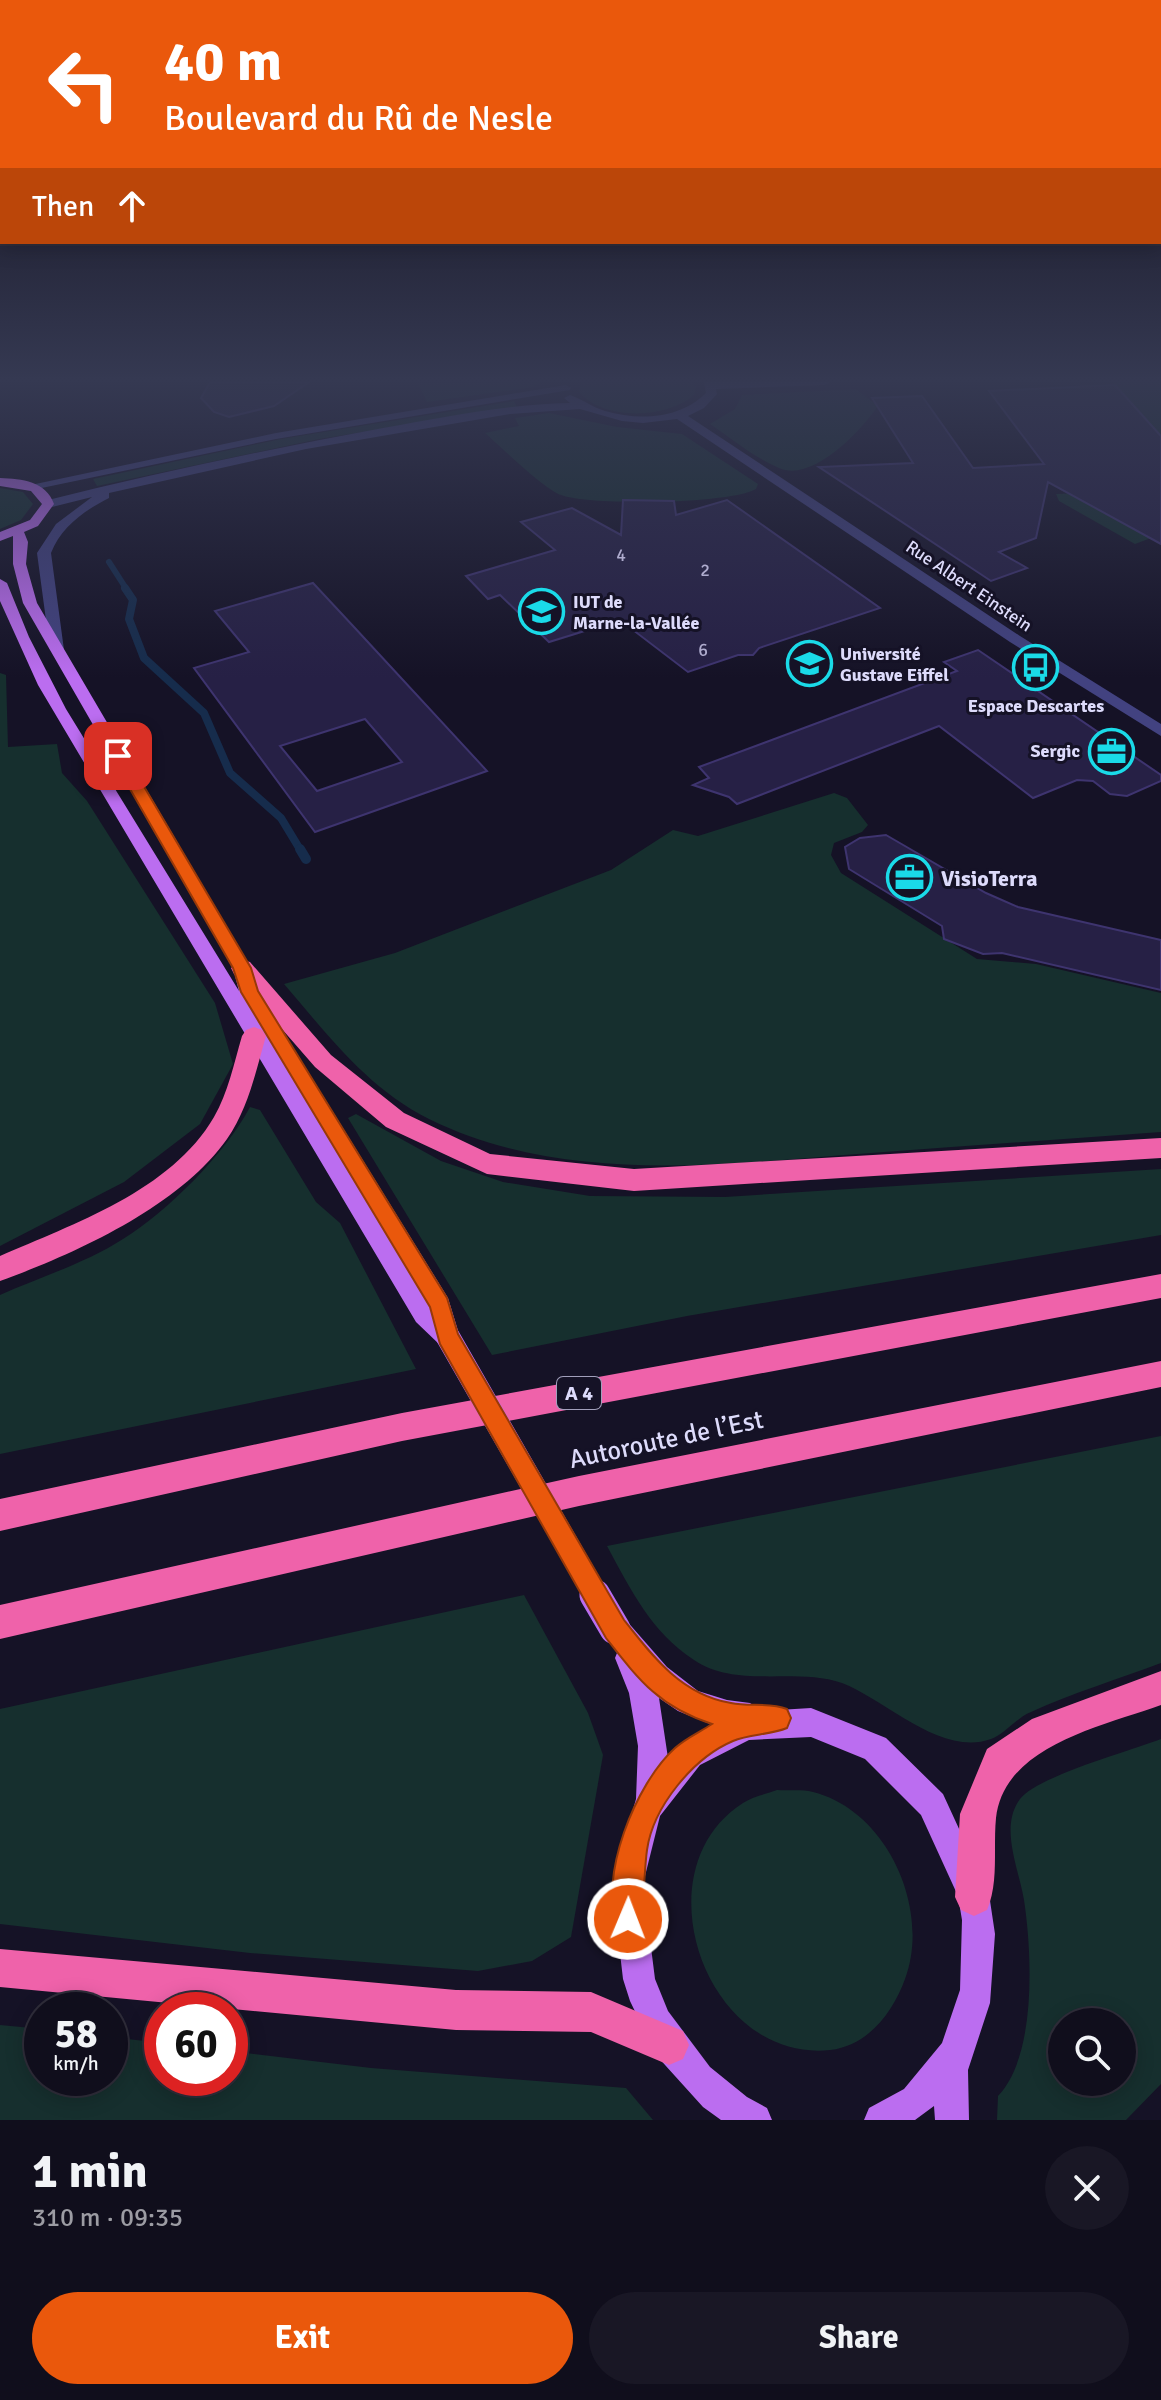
<!DOCTYPE html>
<html lang="en">
<head>
<meta charset="utf-8">
<style>
  :root { --surface:#100e1c; --page:#191725; --text:#f1f3f6; --muted:#9c9ca3; --line:#302e3b; --accent:#ea580c }
  body { margin:0; font-family:Signika,sans-serif; background:var(--page); color:var(--text); height:100vh; display:flex; flex-direction:column; font-size:30px; white-space:nowrap }
  * { box-sizing:border-box; margin:0 }
  p { font-size:26px; color:var(--muted) }
  .icon { flex:none; width:44px; height:44px; fill:none; stroke:currentColor; stroke-width:2; stroke-linecap:round; stroke-linejoin:round }
  .map { position:relative; height:2120px; overflow:hidden }
  .side { display:flex; flex-direction:column; background:var(--surface); flex:1 }
  .side>* { flex:none }
  .banner { position:absolute; left:0px; top:0px; width:1162px; height:244px; box-shadow:0 4px 20px #0003,0 0 0 2px var(--line); background:#ea580c; color:#fff; overflow:hidden }
  .controls { position:absolute; left:1048px; top:2008px; display:grid; gap:16px }
  .controls a { display:grid; place-items:center; width:88px; height:88px; border-radius:50%; background:var(--surface); box-shadow:0 4px 20px #0003,0 0 0 2px var(--line); font-size:40px }
  .speed { position:absolute; left:24px; top:1992px; display:flex; gap:16px; font-size:40px; font-weight:700; text-align:center }
  .speed>* { display:grid; place-content:center; width:104px; height:104px; border-radius:50%; background:var(--surface); box-shadow:0 4px 20px #0003,0 0 0 2px var(--line); line-height:1 }
  .speed small { font-size:20px; font-weight:400 }
  .speed .limit { border:12px solid #d22; background:#fff; color:#111 }
  .pin { position:absolute; display:grid; place-items:center; width:68px; height:68px; color:#fff; margin:-34px; border-radius:16px; box-shadow:0 4px 12px #0006 }
  .me { position:absolute; width:88px; margin:-44px; rotate:1deg; stroke-linejoin:round; filter:drop-shadow(0 0 6px #0008) }
  .turn { display:flex; align-items:center; gap:28px; height:168px; padding:0 32px; font-size:36px }
  .turn .icon { width:104px; height:104px; stroke-width:2.5 }
  .turn b { display:block; font-size:56px; line-height:68px }
  .then { display:flex; align-items:center; height:76px; padding:0 32px; background:#0003; gap:16px; font-size:30px }
  .round { display:grid; place-items:center; flex:none; width:84px; height:84px; border-radius:42px; background:var(--page) }
  .overview { display:flex; align-items:center; justify-content:space-between; height:136px; padding:0 32px }
  h1 { font-size:48px; font-weight:700; line-height:60px }
  .cta { display:flex; gap:16px; margin-top:auto; padding:16px 32px }
  .cta a { flex:1; height:92px; border-radius:48px; background:var(--accent); color:#fff; font-size:32px; font-weight:700; line-height:92px; text-align:center }
  .cta a+a { background:var(--page); color:var(--text) }
  .map>svg:first-child { display:block }
  .green { fill:#162f2e; fill-rule:evenodd }
  .lines { fill:none; stroke-linecap:round; stroke-linejoin:round }
  .stream-far2 { stroke:#162c4c; stroke-width:6 }
  .stream-far1 { stroke:#162c4c; stroke-width:8 }
  .stream { stroke:#162c4c; stroke-width:10 }
  .building { fill:#262045; stroke:#3e346f; stroke-width:2; fill-rule:evenodd }
  .minor { fill:#424280; fill-rule:evenodd }
  .major { fill:#bb6df0; fill-rule:evenodd }
  .highway { fill:#ef62aa; fill-rule:evenodd }
  .major-bridge-far1 { stroke:#bb6df0; stroke-width:24 }
  .major-bridge { stroke:#bb6df0; stroke-width:31 }
  .route { fill:#ea580c; stroke:#983908; stroke-width:2 }
  .labels { text-anchor:middle; stroke-width:6; stroke-linejoin:round; paint-order:stroke }
  .number-label { font-size:18px; fill:#afacce }
  .far-street-label { font-size:18px; fill:#dddbfb; stroke:#151226 }
  .far-poi-label { font-size:18px; font-weight:bold; fill:#dddbfb; stroke:#151226; text-anchor:start }
  .shield { fill:#151226; stroke:#a19fbb; stroke-width:2 }
  .shield-label { font-size:20px; font-weight:bold; fill:#dddbfb }
  .poi-label { font-size:22px; font-weight:bold; fill:#dddbfb; stroke:#151226; text-anchor:start }
  .near-street-label { font-size:26px; fill:#dddbfb; stroke:#151226 }
</style>
</head>
<body>
<div class="map">
<svg width="1161" height="2120" viewBox="0 0 1161 2120">
  <rect width="100%" height="100%" fill="#151226"/>
  <!-- green -->
  <g class="green">
    <polygon points="540,382 534,387 427,402 418,383"/>
    <path d="M581 382H693L696 387 694 395C666 419 604 421 579 392Z"/>
    <polygon points="1111,382 1161,382 1161,441"/>
    <path d="M856 389 878 406C861 431 812 483 779 468 755 458 732 439 710 424L735 409 742 395Z"/>
    <polygon points="514,401 517,407 319,439 97,486 93,479 281,439"/>
    <path d="M549 413 617 427 682 434 758 484 756 489C731 504 590 506 561 495 544 489 501 447 485 433L519 426 515 418Z"/>
    <polygon points="0,488 23,492 33,504 21,520 0,529"/>
    <polygon points="1161,490 1151,538 1135,544 1059,501 1056,494"/>
    <polygon points="0,673 6,675 8,747 57,744 62,773 87,801 215,1003 233,1064 200,1124 124,1182 0,1246"/>
    <path d="M834 793 847 798 868 825 862 832 834 843 831 855 841 873 977 959 1036 964 1161 993V1132C1064 1139 968 1146 871 1153 725 1164 565 1186 429 1119 367 1088 328 1035 284 984L395 953 611 870 673 830 698 836Z"/>
    <path d="M250 1107 260 1110 316 1202 340 1223 416 1369 0 1454V1295C40 1277 86 1263 123 1239 168 1211 225 1154 250 1107Z"/>
    <polygon points="356,1114 441,1161 503,1182 590,1196 725,1197 1161,1169 1161,1235 687,1316 492,1355 348,1118"/>
    <path d="M1161 1436V1663C1118 1679 1073 1693 1031 1712 1016 1718 1005 1734 991 1739 941 1757 886 1700 842 1683 795 1667 737 1689 694 1660 651 1632 631 1590 607 1546Z"/>
    <polygon points="524,1595 588,1713 603,1755 571,1937 532,1961 478,1971 250,1953 0,1924 0,1709"/>
    <path d="M1161 1739V2084L1126 2120H997L998 2096C1037 2055 1032 1953 1024 1900 1019 1869 999 1827 1020 1799 1038 1776 1130 1751 1161 1739ZM1062 2022H1122V2082H1062Z"/>
    <path d="M777 1790C788 1791 802 1789 813 1792 888 1811 931 1910 905 1979 893 2012 868 2046 830 2050 706 2063 638 1870 743 1803 752 1797 766 1794 777 1790Z"/>
    <polygon points="0,2025 42,2029 42,2078 110,2078 110,2037 162,2043 162,2078 230,2078 230,2051 371,2068 626,2088 653,2120 0,2120"/>
  </g>
  <g class="lines">
    <!-- stream-far2 -->
    <polyline class="stream-far2" points="109,562 127,590"/>
    <!-- stream-far1 -->
    <polyline class="stream-far1" points="125,588 133,600 129,619 144,658 204,713 230,773 281,818 301,851"/>
    <!-- stream -->
    <polyline class="stream" points="300,849 306,859"/>
  </g>
  <!-- building -->
  <g class="building">
    <polygon points="210,382 309,382 274,406 229,417 214,412 201,398"/>
    <polygon points="1115,385 1161,436 1161,544 1048,482 1036,538 999,552 1027,568 991,581 819,467 913,463 872,398 922,396 973,468 1044,464 989,391"/>
    <polygon points="623,500 674,501 676,515 727,500 880,608 759,648 753,655 738,655 688,672 620,620 549,642 500,595 488,599 466,576 555,550 521,522 572,508 621,535"/>
    <path d="M313 583 354 627 487 771 315 832 194 668 249 652 215 611ZM365 719 402 762 317 791 280 746Z"/>
    <polygon points="978,650 1161,775 1161,781 1127,796 1110,794 1093,781 1077,780 1033,798 939,726 737,804 729,797 693,785 709,778 699,767 957,671 944,662"/>
    <polygon points="886,835 986,893 1018,907 1161,940 1161,990 1002,953 983,954 944,939 942,926 849,869 845,847 860,838"/>
  </g>
  <g class="lines">
    <!-- minor -->
    <g class="minor">
      <path d="M704 382H830L825 385 716 389 717 394 704 408 688 416 1020 636 1161 724V736L1010 642 677 419 643 423 622 421 580 409 510 414 306 449 109 493V498C85 510 61 527 51 553L64 650 57 654 50 650 37 553 56 524 92 497 48 508 44 507V501C156 473 269 449 383 428 445 417 507 404 570 403L564 398 570 395C582 399 592 407 605 411 639 421 680 419 706 393Z"/>
      <polygon points="566,385 571,388 570,390 276,439 32,490 26,486 276,433"/>
    </g>
    <!-- major -->
    <g class="major">
      <path d="M0 478C22 479 46 481 54 504L38 526 24 532 28 542 26 564 37 603 251 968 258 991 448 1298 460 1337 456 1345 448 1348 440 1345 416 1322 38 685 0 601V579L7 583 29 637 66 709 239 991 233 968 23 603 13 564V536L0 541V532L30 520 42 504 31 491 0 486Z"/>
      <path d="M615 1615 625 1619 667 1667 698 1691 727 1700 750 1703 762 1711 811 1708 886 1738 943 1794 989 1894 995 1934 990 2003 968 2070 969 2120H935L934 2106 915 2120H864L869 2108 904 2089 942 2043 960 1990 962 1920 958 1896 921 1815 865 1759 811 1737 749 1740 700 1765 660 1816 643 1884 655 1979 668 2011 710 2067 747 2097 767 2108 772 2120H721L703 2107 656 2055 630 2001 623 1979 612 1884 636 1799 638 1746 629 1693 615 1658 617 1653 601 1629 605 1619ZM659 1698 678 1711 715 1726 679 1745 668 1758Z"/>
    </g>
    <!-- highway -->
    <g class="highway">
      <polygon points="242,960 250,962 331,1055 404,1113 490,1154 634,1169 1161,1138 1161,1158 634,1191 487,1174 386,1127 315,1067 234,974 231,968"/>
      <path d="M254 1027 262 1030 266 1036C256 1071 248 1109 227 1139 180 1206 75 1254 0 1281V1256C73 1224 171 1191 214 1117 228 1093 234 1063 242 1036L246 1030Z"/>
      <polygon points="1161,1274 1161,1298 402,1441 0,1531 0,1499 402,1413"/>
      <polygon points="1161,1361 1161,1387 579,1506 0,1639 0,1605 579,1476"/>
      <path d="M1161 1671V1705C1104 1726 1004 1745 996 1818 993 1848 999 1882 987 1910L974 1916 961 1910 955 1897 960 1814 987 1749 1032 1719Z"/>
      <polygon points="0,1949 456,1990 591,1992 683,2031 689,2045 683,2059 669,2065 591,2032 456,2030 0,1987"/>
    </g>
    <!-- major-bridge-far1 -->
    <polyline class="major-bridge-far1" points="448,1337 597,1597"/>
    <!-- major-bridge -->
    <polyline class="major-bridge" points="595,1595 615,1629"/>
  </g>
  <!-- sky -->
  <linearGradient id="sky" x2="0" y2="1"><stop stop-color="#0c0a15"/><stop offset="0.56" stop-color="#353952"/><stop offset="1" stop-color="#353952" stop-opacity="0"/></linearGradient>
  <rect width="1161" height="678" fill="url(#sky)"/>
  <!-- route -->
  <path class="route" d="M118 752 126 756 251 968 258 991 447 1298 458 1334 624 1620C653 1657 682 1695 731 1703 749 1707 769 1702 787 1709L791 1718 787 1728C770 1735 749 1734 733 1741 693 1758 653 1807 647 1850 644 1870 644 1914 638 1929L628 1933 618 1929C597 1878 636 1783 675 1748 686 1738 700 1732 712 1724 659 1707 639 1680 606 1638L440 1344 430 1307 241 992 233 968 111 756Z"/>
  <!-- icons -->
  <defs>
    <symbol id="university-ring" viewBox="-11 -11 22 22"><circle r="9.5" fill="#151226" stroke="#1adae8" stroke-width="1.5"/><path d="M0-5L7-2L0 1L-7-2ZM-4 1L0 2.5L4 1V4Q0 6-4 4Z" fill="#1adae8"/></symbol>
    <symbol id="bus-ring" viewBox="-11 -11 22 22"><circle r="9.5" fill="#151226" stroke="#1adae8" stroke-width="1.5"/><path d="M-5-6H5V4H4V6H2V4H-2V6H-4V4H-5ZM-3.5-4V0h7V-4ZM-3.5 1.2v1.5H-2V1.2ZM2 1.2v1.5H3.5V1.2Z" fill="#1adae8"/></symbol>
    <symbol id="office-ring" viewBox="-11 -11 22 22"><circle r="9.5" fill="#151226" stroke="#1adae8" stroke-width="1.5"/><path d="M-6-3h4V-5.5h4V-3h4V5H-6ZM-1-4.5V-3h2v-1.5ZM-6 0V1H6V0Z" fill="#1adae8"/></symbol>
  </defs>
  <g fill-rule="evenodd">
    <use href="#university-ring" x="516" y="586" width="51" height="51"/>
    <use href="#university-ring" x="784" y="638" width="51" height="51"/>
    <use href="#bus-ring" x="1010" y="642" width="51" height="51"/>
    <use href="#office-ring" x="1086" y="726" width="51" height="51"/>
    <use href="#office-ring" x="884" y="852" width="51" height="51"/>
  </g>
  <g class="labels">
    <!-- number labels -->
    <g class="number-label">
      <text x="621" y="561">4</text>
      <text x="705" y="576">2</text>
      <text x="703" y="656">6</text>
    </g>
    <!-- far-street labels -->
    <g class="far-street-label">
      <text transform="translate(969 586) rotate(34)" y="6">Rue Albert Einstein</text>
    </g>
    <!-- far-poi labels -->
    <g class="far-poi-label">
      <text x="573" y="608">IUT de<tspan x="573" dy="21">Marne-la-Vallée</tspan></text>
      <text x="840" y="660">Université<tspan x="840" dy="21">Gustave Eiffel</tspan></text>
      <text x="1036" y="712" text-anchor="middle">Espace Descartes</text>
      <text x="1080" y="757" text-anchor="end">Sergic</text>
    </g>
    <!-- shield labels -->
    <rect class="shield" x="557" y="1377" width="44" height="32" rx="6"/>
    <g class="shield-label">
      <text x="579" y="1400">A 4</text>
    </g>
    <!-- poi labels -->
    <g class="poi-label">
      <text x="941" y="886">VisioTerra</text>
    </g>
    <!-- near-street labels -->
    <g class="near-street-label">
      <text transform="translate(666 1439) rotate(-12)" y="9">Autoroute de l’Est</text>
    </g>
  </g>
</svg>
<div class="controls">
<a><svg class="icon" aria-label="search" viewBox="0 0 24 24"><circle cx="10" cy="10" r="6"/><path d="M15 15l6 6"/></svg></a>
</div>
<div class="speed"><div>58<small>km/h</small></div><div class="limit">60</div></div>
<div class="pin" style="left:118px;top:756px;background:#d93025"><svg class="icon" aria-label="arrive" viewBox="0 0 24 24"><path d="M6 21V4h12l-3 4 3 4H6"/></svg></div>
<svg class="me" style="left:628px;top:1919px" viewBox="-20 -20 40 40"><circle r="17" fill="#ea580c" stroke="#fff" stroke-width="3"/><path d="M0-11L8 9 0 5-8 9z" fill="#fff"/></svg>
<div class="banner">
<div class="turn"><svg class="icon" aria-label="left" viewBox="0 0 24 24"><path d="M17 20v-9H6M10 6l-5 5 5 5"/></svg><div><b>40 m</b>Boulevard du Rû de Nesle</div></div>
<div class="then">Then<svg class="icon" aria-label="ahead" viewBox="0 0 24 24"><path d="M12 20V5M6 11l6-6 6 6"/></svg></div>
</div>
</div>
<section class="side">
<div class="overview"><div><h1>1 min</h1><p>310 m · 09:35</p></div><a class="round"><svg class="icon" aria-label="close" viewBox="0 0 24 24"><path d="M6 6l12 12M18 6L6 18"/></svg></a></div>
<div class="cta"><a>Exit</a><a>Share</a></div>
</section>
</body>
</html>
